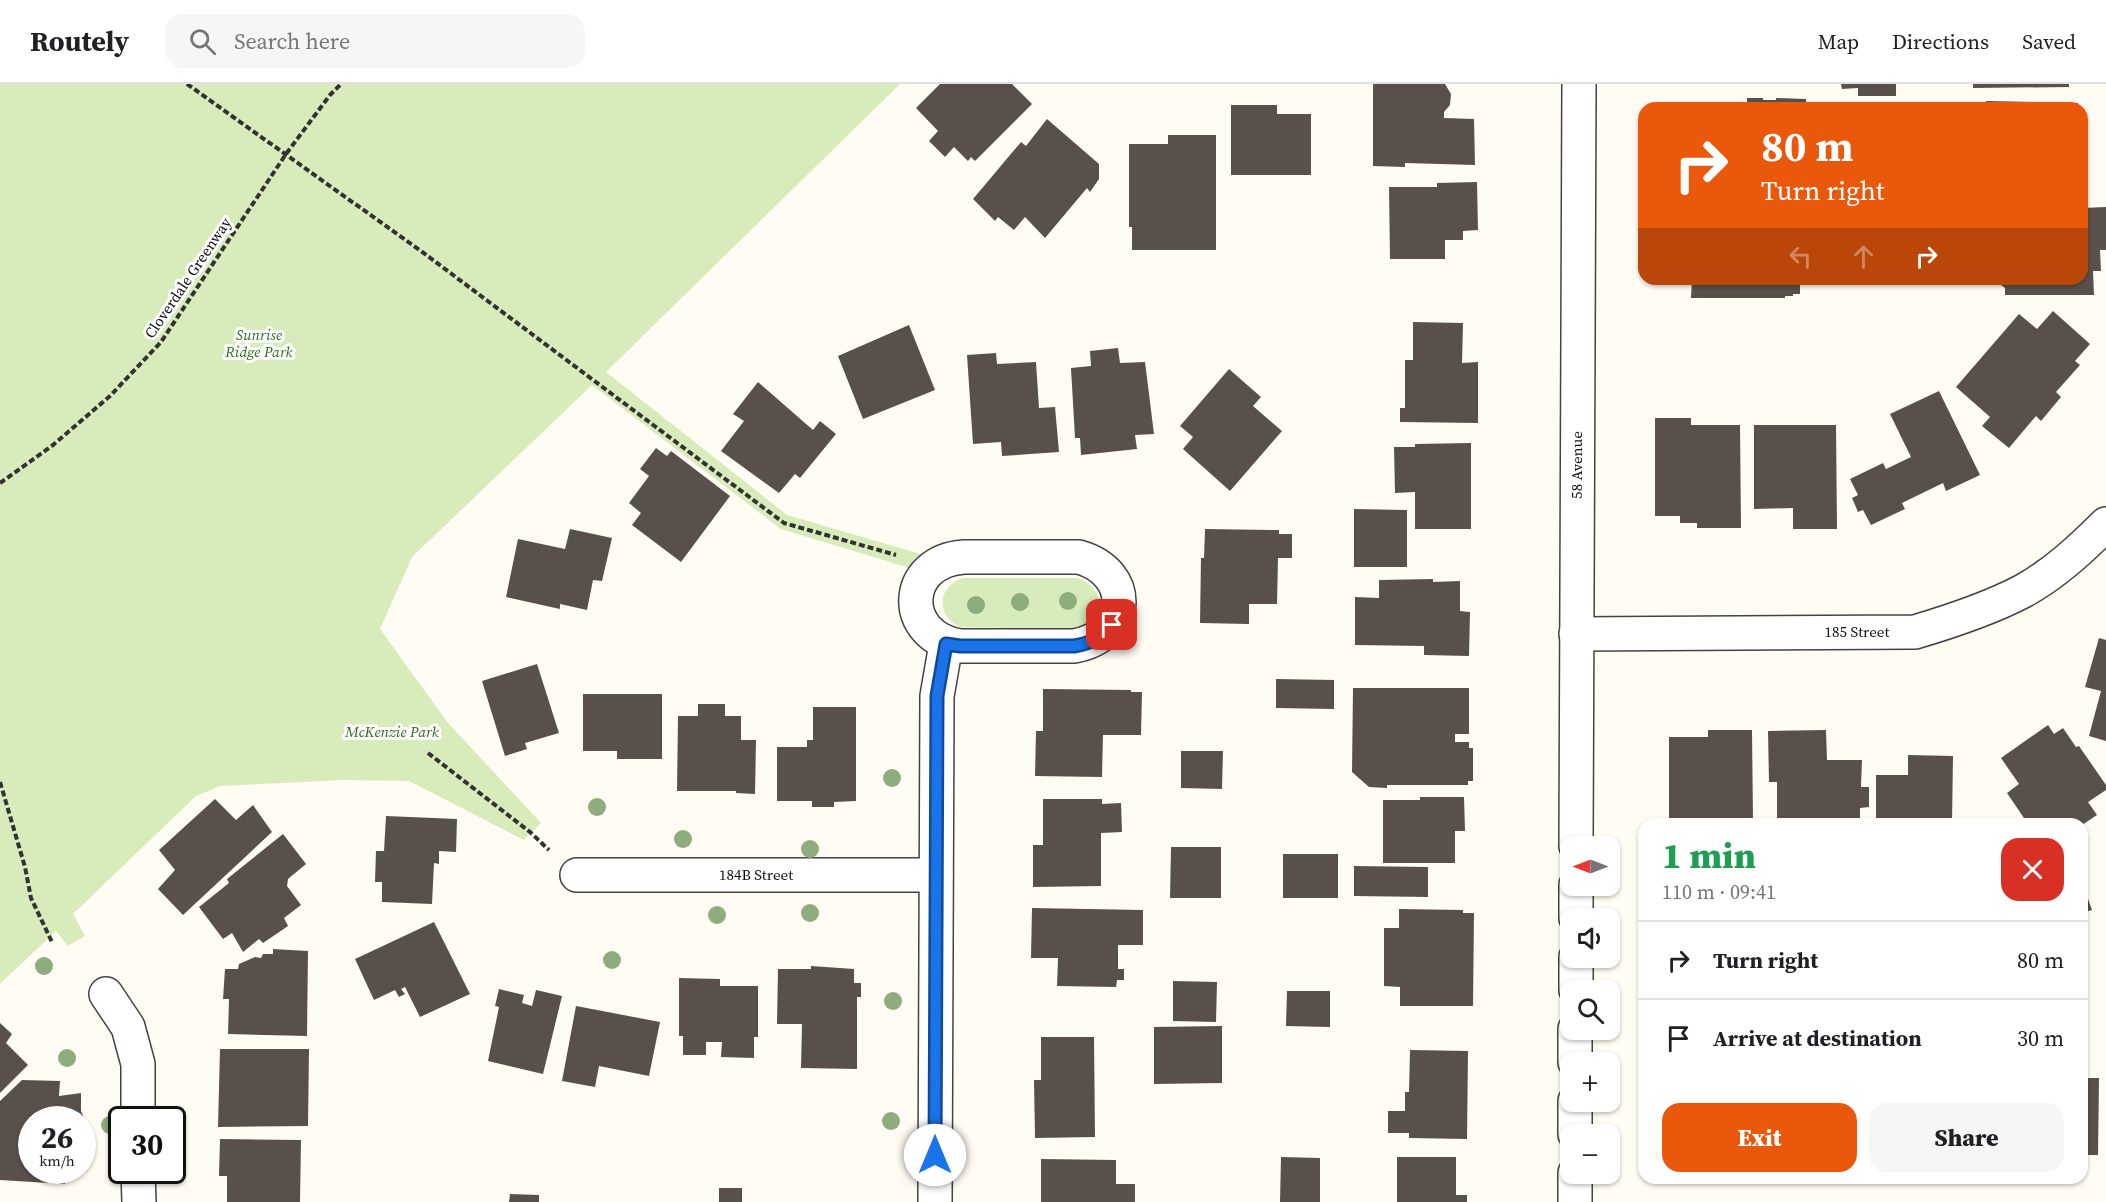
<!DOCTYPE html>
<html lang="en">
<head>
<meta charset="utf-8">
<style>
  :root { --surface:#fff; --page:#f6f6f6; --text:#202124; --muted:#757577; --line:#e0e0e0; --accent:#ea580c }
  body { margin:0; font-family:"Source Serif 4",serif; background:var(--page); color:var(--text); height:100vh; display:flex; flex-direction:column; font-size:22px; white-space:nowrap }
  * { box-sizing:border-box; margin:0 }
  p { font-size:20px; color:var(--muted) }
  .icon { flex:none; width:33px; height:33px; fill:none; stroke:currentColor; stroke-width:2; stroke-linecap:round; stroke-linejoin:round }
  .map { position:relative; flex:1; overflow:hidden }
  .sheet { position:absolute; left:1638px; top:734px; width:450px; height:366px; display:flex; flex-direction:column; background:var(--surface); border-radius:18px; box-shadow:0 2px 4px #0004 }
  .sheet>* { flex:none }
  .top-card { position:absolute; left:1638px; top:18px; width:450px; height:183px; border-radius:18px; box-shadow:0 2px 4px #0004; background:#ea580c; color:#fff; overflow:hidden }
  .needle { width:39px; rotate:270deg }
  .fabs { position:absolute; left:1560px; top:752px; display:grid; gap:12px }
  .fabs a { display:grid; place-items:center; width:60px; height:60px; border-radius:12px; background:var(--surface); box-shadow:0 2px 4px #0004; font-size:30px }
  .speed { position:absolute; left:18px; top:1022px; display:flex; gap:12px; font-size:30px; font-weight:700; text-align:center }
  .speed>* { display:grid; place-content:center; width:78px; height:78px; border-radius:50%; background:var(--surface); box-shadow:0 2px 4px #0004; line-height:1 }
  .speed small { font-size:15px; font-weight:400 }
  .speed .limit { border:3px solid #111; border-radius:9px; background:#fff; color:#111 }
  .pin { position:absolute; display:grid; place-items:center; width:51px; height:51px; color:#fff; margin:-26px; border-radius:12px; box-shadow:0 3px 9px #0006 }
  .me { position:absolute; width:66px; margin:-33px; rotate:0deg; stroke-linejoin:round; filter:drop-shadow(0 0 4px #0008) }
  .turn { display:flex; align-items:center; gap:21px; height:126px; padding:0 24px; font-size:27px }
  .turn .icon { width:78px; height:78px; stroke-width:2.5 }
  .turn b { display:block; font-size:42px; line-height:51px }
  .lanes { display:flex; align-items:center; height:57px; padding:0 24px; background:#0003; justify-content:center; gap:30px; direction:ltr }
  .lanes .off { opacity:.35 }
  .round { display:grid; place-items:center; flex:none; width:63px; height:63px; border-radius:18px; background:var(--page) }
  .overview { display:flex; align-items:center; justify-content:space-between; height:102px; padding:0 24px }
  h1 { font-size:36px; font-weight:800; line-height:45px; color:#1e9e55 }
  .action { display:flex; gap:12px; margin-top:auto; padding:12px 24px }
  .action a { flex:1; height:69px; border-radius:18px; background:var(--accent); color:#fff; font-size:24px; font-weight:800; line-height:69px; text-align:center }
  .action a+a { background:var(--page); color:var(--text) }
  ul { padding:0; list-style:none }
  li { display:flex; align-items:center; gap:18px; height:78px; padding:0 24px; border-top:2px solid var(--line) }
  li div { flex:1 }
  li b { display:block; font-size:22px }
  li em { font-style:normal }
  header { display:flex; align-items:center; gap:36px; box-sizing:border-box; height:84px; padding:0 30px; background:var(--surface); border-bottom:2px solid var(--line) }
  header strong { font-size:28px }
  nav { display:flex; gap:33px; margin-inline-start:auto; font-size:21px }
  .search { width:420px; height:54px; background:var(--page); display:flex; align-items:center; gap:15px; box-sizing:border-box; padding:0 21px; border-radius:18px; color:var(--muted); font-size:22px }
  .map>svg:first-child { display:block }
  .green { fill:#d7ebbb }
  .building { fill:#59504c }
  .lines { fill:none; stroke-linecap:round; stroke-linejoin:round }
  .minor-casing { stroke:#434343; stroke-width:36 }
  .path { stroke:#323232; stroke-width:4; stroke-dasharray:6 3; stroke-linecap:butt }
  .minor { stroke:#fff; stroke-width:33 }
  .tree { fill:#8eac7d }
  .route-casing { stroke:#114b97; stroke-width:15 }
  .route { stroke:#1a73e8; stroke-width:10 }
  .labels { text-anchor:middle; stroke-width:6; stroke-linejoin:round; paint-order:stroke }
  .street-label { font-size:15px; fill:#101010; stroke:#fff }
  .park-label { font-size:15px; font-style:italic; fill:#326b1d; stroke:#fff }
</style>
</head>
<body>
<header>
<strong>Routely</strong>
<div class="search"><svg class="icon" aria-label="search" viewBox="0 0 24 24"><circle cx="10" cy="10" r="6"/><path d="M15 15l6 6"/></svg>Search here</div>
<nav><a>Map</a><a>Directions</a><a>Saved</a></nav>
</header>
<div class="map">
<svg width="2106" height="1118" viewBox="0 0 2106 1118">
  <rect width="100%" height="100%" fill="#fffcf3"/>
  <!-- green -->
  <g class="green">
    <polygon points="0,0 900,0 606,288 787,431 924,471 913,485 781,445 592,301 412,473 380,545 448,639 541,739 524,756 409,697 343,696 220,702 196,712 73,830 85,852 68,862 56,847 0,900"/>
    <path d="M963 494H1078C1096 500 1109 523 1091 538 1086 542 1079 544 1073 545L959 543C935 530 938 502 963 494Z"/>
  </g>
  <!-- building -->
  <g class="building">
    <polygon points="940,0 1012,0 1032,20 975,77 971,73 968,77 954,63 945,73 929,57 938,47 916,24"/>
    <polygon points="1373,0 1445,0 1451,10 1450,21 1444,28 1444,34 1474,35 1475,81 1405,79 1405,83 1373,82"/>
    <polygon points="1841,0 1896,0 1896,12 1858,12 1858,4 1842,5"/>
    <polygon points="1973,0 2069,0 2069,3 1973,4"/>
    <polygon points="1747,14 1763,14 1763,16 1776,16 1776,14 1806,15 1806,24 1747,24"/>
    <polygon points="1986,17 2078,19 2078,24 1986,24"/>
    <polygon points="1231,21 1277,21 1277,30 1311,30 1311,91 1231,91"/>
    <polygon points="1047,35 1099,80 1099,95 1090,108 1087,104 1045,154 1025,133 1014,146 998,133 995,137 973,115 1021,58 1026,62"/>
    <polygon points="1168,51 1216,51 1216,166 1132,166 1132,143 1129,143 1129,60 1168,60"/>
    <polygon points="1477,98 1478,146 1463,147 1463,156 1445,156 1445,175 1390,175 1389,103 1437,103 1437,99"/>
    <polygon points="2106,123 2106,166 2100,166 2101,187 2093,187 2094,211 2005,211 2005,204 1993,195 2082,195 2082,124"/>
    <polygon points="1692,195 1800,195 1800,210 1793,210 1793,212 1785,212 1785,214 1691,214"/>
    <polygon points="2053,227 2090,260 2075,277 2080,281 2056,308 2061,313 2041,337 2036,332 2009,364 1982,342 1990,333 1956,303 2019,230 2037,245"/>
    <polygon points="1413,238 1463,239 1462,279 1478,278 1478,339 1400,338 1400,324 1405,324 1405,276 1413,276"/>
    <polygon points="909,241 935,306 863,335 838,272"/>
    <polygon points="1118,264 1120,279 1145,278 1154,350 1135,351 1137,365 1081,371 1080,354 1075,354 1071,284 1091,282 1090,267"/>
    <polygon points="996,269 997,280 1036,278 1039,324 1055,323 1059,368 1002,372 1001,358 973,360 967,271"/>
    <polygon points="1229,285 1261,313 1253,322 1282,347 1230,407 1183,365 1193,353 1180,342"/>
    <polygon points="758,298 813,346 820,337 836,350 800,394 795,390 779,409 721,367 744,337 733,330"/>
    <polygon points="1939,307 1980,391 1946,407 1943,399 1902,419 1905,425 1871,441 1863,426 1858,428 1852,414 1858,411 1850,395 1883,379 1886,385 1911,373 1890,330"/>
    <polygon points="1655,334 1691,334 1691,341 1740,341 1741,444 1697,444 1697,439 1680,439 1680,432 1655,432"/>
    <polygon points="1754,341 1836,341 1837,445 1793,445 1793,424 1754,425"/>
    <polygon points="1471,359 1471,445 1415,445 1415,408 1395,409 1394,363 1415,363 1415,360"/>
    <polygon points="656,364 667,372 671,367 730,412 681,478 632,441 641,429 629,419 649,392 640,385"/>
    <polygon points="1354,425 1407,426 1407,483 1354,483"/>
    <polygon points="570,445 612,454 602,497 593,496 587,526 560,520 560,525 506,513 518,455 565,465"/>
    <polygon points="1205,445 1279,446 1279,450 1292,450 1292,474 1278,474 1277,520 1249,520 1249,540 1200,539 1201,474 1204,474"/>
    <polygon points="1433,495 1433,498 1460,497 1460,527 1470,528 1469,572 1424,571 1424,562 1355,561 1355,513 1379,514 1379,496"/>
    <polygon points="2099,554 2106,556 2106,657 2089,652 2101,607 2085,603"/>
    <polygon points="537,580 559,649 525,659 527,665 505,672 482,597"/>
    <polygon points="1276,595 1334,596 1334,625 1276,624"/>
    <polygon points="1353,604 1469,604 1469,650 1455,650 1455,658 1469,658 1469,664 1473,664 1473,697 1468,697 1468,701 1387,701 1387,704 1369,703 1352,688"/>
    <polygon points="1043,605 1131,606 1131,608 1142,608 1141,651 1103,651 1102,693 1035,692 1036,647 1043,647"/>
    <polygon points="583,610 662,610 662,675 617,675 617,667 583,667"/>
    <polygon points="698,620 725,620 725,632 741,632 741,656 756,656 755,710 736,709 736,707 677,707 678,632 698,632"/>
    <polygon points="813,623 856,623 856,717 834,718 834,723 812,723 812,717 777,717 777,663 807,663 807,656 813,656"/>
    <polygon points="2048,641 2054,650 2063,644 2076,663 2079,662 2106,701 2106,706 2088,718 2097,731 2082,741 2028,740 2007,709 2019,700 2001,674"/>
    <polygon points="1708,646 1752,646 1753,735 1669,736 1669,653 1708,653"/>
    <polygon points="1826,646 1827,676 1862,676 1861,703 1869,703 1869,723 1860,724 1860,740 1806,740 1802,735 1777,735 1777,698 1769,698 1768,647"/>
    <polygon points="1181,667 1223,667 1222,705 1181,704"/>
    <polygon points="1908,671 1953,672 1952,740 1876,740 1876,691 1908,691"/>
    <polygon points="1420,713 1464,713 1465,747 1455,747 1455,779 1383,779 1383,716 1420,716"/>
    <polygon points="215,715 236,736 253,721 272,748 183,831 158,805 175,786 159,766"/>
    <polygon points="1043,715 1102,715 1102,720 1121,719 1122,748 1101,749 1101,802 1033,803 1033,761 1043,761"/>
    <polygon points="386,732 457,735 456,768 439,767 439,780 434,779 432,820 382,818 382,798 375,798 376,767 384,767"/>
    <polygon points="283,750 306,780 288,795 287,802 301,821 284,834 288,842 263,859 259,855 243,868 232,849 223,855 199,823 229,799 227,795"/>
    <polygon points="1171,763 1221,763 1221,814 1170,814"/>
    <rect x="1283" y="770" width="55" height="44"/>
    <polygon points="1354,782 1428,783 1428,813 1354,812"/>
    <polygon points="2082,798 2092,826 2082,829"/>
    <polygon points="1032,824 1143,826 1143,861 1118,861 1118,885 1124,885 1124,896 1117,896 1116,903 1057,902 1058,874 1031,874"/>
    <polygon points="1399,825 1463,826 1463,829 1474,829 1473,922 1400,922 1400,903 1384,902 1384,844 1399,844"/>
    <polygon points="434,838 470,910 420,933 405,903 401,905 405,910 399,913 395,906 374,916 355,875"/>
    <polygon points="273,865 308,867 307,952 228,950 229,915 223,915 225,885 238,885 239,880 255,873 261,874 263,870 273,870"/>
    <polygon points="811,882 854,885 854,899 861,899 861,913 857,913 857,985 801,984 802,940 777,940 778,885 811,885"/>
    <polygon points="679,894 720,895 720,902 758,902 758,953 754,953 754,974 721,973 722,958 706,958 706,971 683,971 683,952 679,952"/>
    <polygon points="1173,897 1217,898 1216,938 1173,937"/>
    <polygon points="499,905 524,911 522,919 532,922 536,906 562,912 543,990 488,977 499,923 495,922"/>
    <polygon points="1287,907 1330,907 1330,943 1286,942"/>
    <polygon points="576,922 660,938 649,992 599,982 595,1003 562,997"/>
    <polygon points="0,939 12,950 6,959 28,981 0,1009"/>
    <polygon points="1222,942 1222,999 1154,1000 1154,943"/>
    <polygon points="1041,953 1094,953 1095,1053 1035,1054 1034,996 1041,996"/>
    <polygon points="220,965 309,965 308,1042 218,1043"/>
    <polygon points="1410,966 1468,967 1467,1055 1409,1054 1409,1049 1388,1049 1388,1027 1405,1027 1405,1008 1409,1008"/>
    <polygon points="2082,994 2099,994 2098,1071 2082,1071"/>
    <polygon points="22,996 60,997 59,1012 81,1009 81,1027 88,1043 87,1062 82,1062 82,1035 32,1035 32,1086 65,1086 65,1100 0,1096 0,1017"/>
    <polygon points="220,1055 301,1056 300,1118 227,1118 227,1092 219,1092"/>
    <polygon points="1281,1073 1320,1074 1320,1118 1280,1118"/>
    <polygon points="1397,1073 1456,1073 1456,1111 1467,1111 1467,1118 1397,1118"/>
    <polygon points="1041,1075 1116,1076 1116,1100 1135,1100 1135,1118 1041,1118"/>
    <rect x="719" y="1104" width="23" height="14"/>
    <polygon points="510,1110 539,1111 539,1118 509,1118"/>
  </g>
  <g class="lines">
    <defs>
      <g id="minor">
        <path d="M964 473H1079C1135 489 1131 552 1074 562H960C899 552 902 477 964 473Z"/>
        <path d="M1576 550 1915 548C1952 537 1989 525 2023 507 2054 490 2081 465 2106 440"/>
        <polyline points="1576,762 1579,0"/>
        <polyline points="577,791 936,791"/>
        <polyline points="1576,834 1576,801"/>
        <polyline points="1576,906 1576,873"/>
        <polyline points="106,910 128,943 138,980 138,1035"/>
        <polyline points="1575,978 1575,945"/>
        <polyline points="1575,1050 1575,1017"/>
        <polyline points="138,1086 139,1118"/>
        <polyline points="935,1118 937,612 946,560"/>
        <polyline points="1575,1118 1575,1089"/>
      </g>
    </defs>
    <!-- minor casing -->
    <use href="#minor" class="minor-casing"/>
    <!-- path -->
    <g class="path">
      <polyline points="187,0 421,167 784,439 896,471"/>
      <polyline points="0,399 53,361 110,312 161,258 286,70 330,11 341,0"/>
      <polyline points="428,669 530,748 549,766"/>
      <polyline points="0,698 25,783 31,814 52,858"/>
    </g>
    <!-- minor -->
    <use href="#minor" class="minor"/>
  </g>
  <!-- trees -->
  <g class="tree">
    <circle cx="1068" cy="517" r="9"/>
    <circle cx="1020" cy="518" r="9"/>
    <circle cx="976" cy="521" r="9"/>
    <circle cx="892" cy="694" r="9"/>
    <circle cx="597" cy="723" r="9"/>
    <circle cx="683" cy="755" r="9"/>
    <circle cx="810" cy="765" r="9"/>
    <circle cx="810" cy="829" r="9"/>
    <circle cx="717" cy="831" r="9"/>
    <circle cx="612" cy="876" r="9"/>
    <circle cx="44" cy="882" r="9"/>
    <circle cx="893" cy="917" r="9"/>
    <circle cx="67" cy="974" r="9"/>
    <circle cx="891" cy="1037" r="9"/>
    <circle cx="110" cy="1041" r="9"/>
  </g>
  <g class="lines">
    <defs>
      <path id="route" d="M935 1071 937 612 946 560 960 562H1074C1092 559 1101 554 1112 541"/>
    </defs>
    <!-- route casing -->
    <use href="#route" class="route-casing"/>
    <!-- route -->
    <use href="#route" class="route"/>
  </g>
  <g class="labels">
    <!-- street labels -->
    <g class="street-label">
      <text transform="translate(188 194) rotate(-56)" y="5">Cloverdale Greenway</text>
      <text transform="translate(1577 381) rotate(-90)" y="5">58 Avenue</text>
      <text x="1857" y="553">185 Street</text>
      <text x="756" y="796">184B Street</text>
    </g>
    <!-- park labels -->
    <g class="park-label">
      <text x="259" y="256">Sunrise<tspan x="259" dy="17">Ridge Park</tspan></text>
      <text x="392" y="653">McKenzie Park</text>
    </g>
  </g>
</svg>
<div class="fabs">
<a><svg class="needle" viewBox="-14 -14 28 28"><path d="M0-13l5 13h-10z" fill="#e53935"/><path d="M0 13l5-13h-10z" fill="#757577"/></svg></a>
<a><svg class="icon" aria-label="sound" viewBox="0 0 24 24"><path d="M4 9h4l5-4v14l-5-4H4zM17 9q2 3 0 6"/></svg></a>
<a><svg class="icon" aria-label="search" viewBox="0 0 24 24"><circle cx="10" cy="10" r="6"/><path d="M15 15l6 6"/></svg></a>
<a>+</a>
<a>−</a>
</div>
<div class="speed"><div>26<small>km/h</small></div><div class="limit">30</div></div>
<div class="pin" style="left:1112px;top:541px;background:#d93025"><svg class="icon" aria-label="arrive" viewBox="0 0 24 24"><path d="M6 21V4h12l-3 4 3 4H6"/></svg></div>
<svg class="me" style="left:935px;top:1071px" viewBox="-20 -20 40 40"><circle r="19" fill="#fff"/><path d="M0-13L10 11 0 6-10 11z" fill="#1a73e8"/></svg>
<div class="top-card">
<div class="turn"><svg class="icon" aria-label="right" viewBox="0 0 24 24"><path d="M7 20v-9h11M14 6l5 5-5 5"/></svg><div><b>80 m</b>Turn right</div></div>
<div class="lanes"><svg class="icon off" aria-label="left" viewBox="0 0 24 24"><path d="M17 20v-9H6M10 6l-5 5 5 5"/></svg><svg class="icon off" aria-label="ahead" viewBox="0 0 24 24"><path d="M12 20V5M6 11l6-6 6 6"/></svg><svg class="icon" aria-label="right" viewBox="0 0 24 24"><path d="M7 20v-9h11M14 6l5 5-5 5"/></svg></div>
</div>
<section class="sheet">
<div class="overview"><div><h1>1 min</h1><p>110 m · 09:41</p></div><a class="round" style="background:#d93025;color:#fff"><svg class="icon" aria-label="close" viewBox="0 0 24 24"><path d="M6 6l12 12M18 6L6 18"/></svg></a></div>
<ul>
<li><svg class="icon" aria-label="right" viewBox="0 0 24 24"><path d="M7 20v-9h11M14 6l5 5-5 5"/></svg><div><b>Turn right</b></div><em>80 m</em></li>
<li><svg class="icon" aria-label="arrive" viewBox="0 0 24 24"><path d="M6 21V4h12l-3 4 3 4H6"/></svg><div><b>Arrive at destination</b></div><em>30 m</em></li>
</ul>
<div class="action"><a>Exit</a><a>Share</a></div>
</section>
</div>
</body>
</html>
